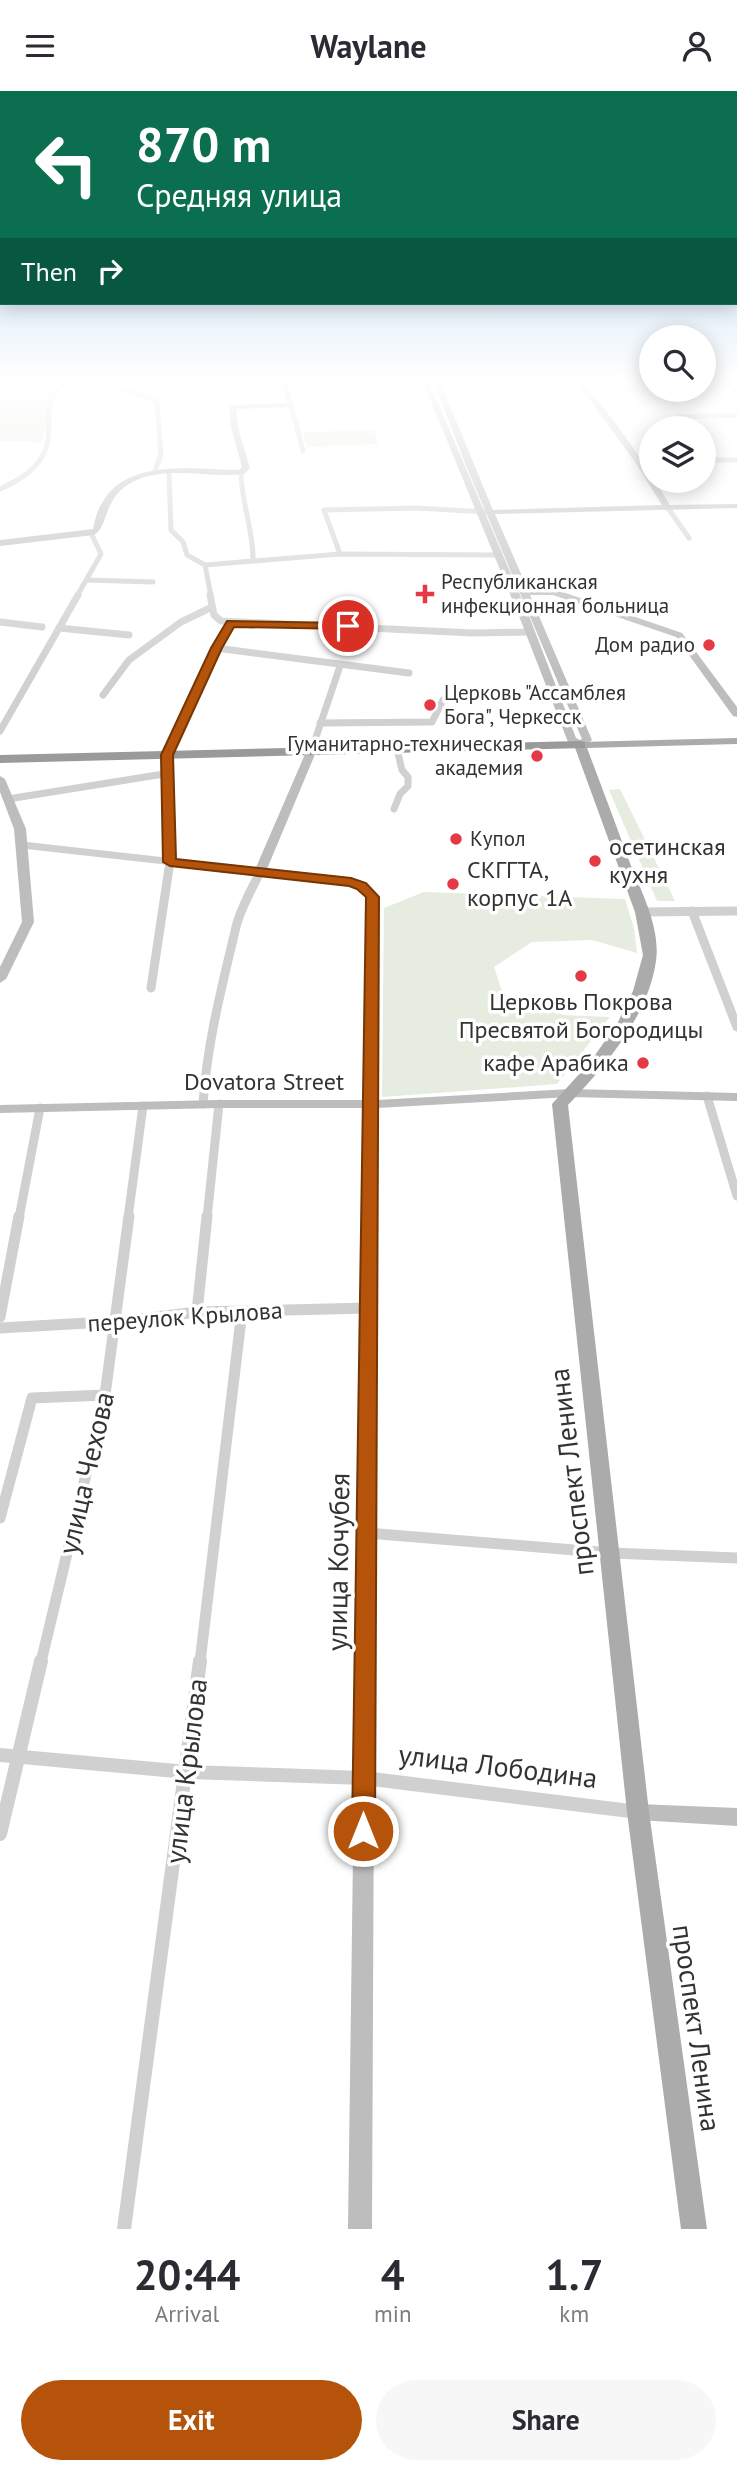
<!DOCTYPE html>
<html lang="en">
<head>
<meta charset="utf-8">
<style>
  :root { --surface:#fff; --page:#f7f7f7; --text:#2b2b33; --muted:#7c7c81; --accent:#b45309 }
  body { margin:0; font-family:"PT Sans",sans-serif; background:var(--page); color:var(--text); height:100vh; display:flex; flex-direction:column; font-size:26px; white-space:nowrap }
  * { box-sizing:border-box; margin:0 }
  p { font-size:23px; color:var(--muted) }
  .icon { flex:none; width:38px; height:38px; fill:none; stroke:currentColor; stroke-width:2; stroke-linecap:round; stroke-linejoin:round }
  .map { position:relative; height:2138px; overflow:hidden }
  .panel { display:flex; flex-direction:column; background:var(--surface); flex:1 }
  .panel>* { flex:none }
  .banner { position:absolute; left:0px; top:0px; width:738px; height:214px; box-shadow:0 4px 18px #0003; background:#0b6e4f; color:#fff; overflow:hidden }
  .controls { position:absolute; left:639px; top:234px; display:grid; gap:14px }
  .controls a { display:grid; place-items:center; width:77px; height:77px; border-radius:50%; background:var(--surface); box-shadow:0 4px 18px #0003; font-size:35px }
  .pin { position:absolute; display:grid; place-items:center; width:60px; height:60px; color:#fff; margin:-30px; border:4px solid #fff; border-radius:50%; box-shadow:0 2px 7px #0007 }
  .me { position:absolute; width:77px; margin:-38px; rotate:0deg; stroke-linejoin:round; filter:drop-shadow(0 0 5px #0008) }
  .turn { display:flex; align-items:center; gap:24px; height:147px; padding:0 21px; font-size:32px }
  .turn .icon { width:91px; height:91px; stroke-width:2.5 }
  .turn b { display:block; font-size:49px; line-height:60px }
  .then { display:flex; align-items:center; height:66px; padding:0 21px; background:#0003; gap:14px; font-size:26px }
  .eta { display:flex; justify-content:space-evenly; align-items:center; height:119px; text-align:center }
  .eta b { font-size:42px; font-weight:700; line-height:49px }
  .action { display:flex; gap:14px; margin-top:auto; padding:14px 21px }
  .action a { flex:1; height:80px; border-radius:42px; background:var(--accent); color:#fff; font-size:28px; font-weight:700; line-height:80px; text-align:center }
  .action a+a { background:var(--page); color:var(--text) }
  header { display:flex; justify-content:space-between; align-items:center; height:91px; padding:0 21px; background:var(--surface); font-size:32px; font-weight:700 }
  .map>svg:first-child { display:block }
  .green { fill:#e6ecdf }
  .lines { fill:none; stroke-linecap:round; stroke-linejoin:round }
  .street-far4 { stroke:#d0d0d0; stroke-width:5 }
  .street-far3 { stroke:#d0d0d0; stroke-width:7 }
  .street-far2 { stroke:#d0d0d0; stroke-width:9 }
  .street-far1 { stroke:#d0d0d0; stroke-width:11 }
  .street { stroke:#d0d0d0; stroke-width:14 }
  .secondary { fill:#bdbdbd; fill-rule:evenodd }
  .primary { fill:#ababab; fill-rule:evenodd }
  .highway { fill:#9a9a9a; fill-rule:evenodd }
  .route { fill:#b45309; stroke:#753606; stroke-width:2 }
  .poi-dot { fill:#e63946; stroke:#fff; stroke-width:2.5 }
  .labels { text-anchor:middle; stroke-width:7; stroke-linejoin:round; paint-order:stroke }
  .far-poi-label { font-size:21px; fill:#333; stroke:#fff; text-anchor:start }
  .poi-label { font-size:24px; fill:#333; stroke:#fff; text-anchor:start }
  .street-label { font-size:24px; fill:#333; stroke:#fff }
  .near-street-label { font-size:28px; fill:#333; stroke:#fff }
</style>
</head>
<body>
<header><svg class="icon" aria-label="menu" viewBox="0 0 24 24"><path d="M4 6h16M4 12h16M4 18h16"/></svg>Waylane<svg class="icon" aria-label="person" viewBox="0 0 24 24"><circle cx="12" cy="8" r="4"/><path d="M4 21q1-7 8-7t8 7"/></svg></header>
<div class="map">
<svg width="737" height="2138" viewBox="0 0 737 2138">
  <rect width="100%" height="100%" fill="#fff"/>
  <!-- green -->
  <g class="green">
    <polygon points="0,291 57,291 42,351 0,350"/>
    <polygon points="374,339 378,353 307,356 303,341"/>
    <polygon points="620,698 675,810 657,810 609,699"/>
    <polygon points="424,801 625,808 634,837 637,862 592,849 532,851 494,876 503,903 564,924 610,926 557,993 382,1006 384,817"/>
  </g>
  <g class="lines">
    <!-- street-far4 -->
    <g class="street-far4">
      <polyline points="111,291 127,300 157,309 161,364 154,382"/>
      <polyline points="728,291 736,300"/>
      <polyline points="291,314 303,360"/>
      <polyline points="678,326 737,324"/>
      <polyline points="704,369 737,369"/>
      <polyline points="638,370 651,369"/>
      <path d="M241 381C241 412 254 440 253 470"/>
      <polyline points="169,382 171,439 183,451 187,464 205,474 211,505"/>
      <path d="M0 398C17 390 34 381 43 364 58 338 35 305 70 291"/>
      <polyline points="668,417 689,447"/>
      <polyline points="340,463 324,419 416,417 487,421"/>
      <polyline points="205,474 340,463 499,464"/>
      <polyline points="87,489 153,491"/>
      <polyline points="77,505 101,463 91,442"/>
    </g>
    <!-- street-far3 -->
    <g class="street-far3">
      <polyline points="210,504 214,524 221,530 473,542 531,541"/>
      <polyline points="0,531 42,536"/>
      <polyline points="59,537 129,544"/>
      <polyline points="216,557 409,582"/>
      <polyline points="103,604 129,569 181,531 212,516"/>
      <polyline points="320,632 432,631 443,609"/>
      <polyline points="0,640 78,504"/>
      <polyline points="311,661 340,575"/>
      <polyline points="8,708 170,682"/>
      <polyline points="394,718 400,703 408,695 408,686 402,679 397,658"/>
      <polyline points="22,754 237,778"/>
      <polyline points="169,778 167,664 216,557 231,533"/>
    </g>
    <!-- street-far2 -->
    <g class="street-far2">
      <polyline points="692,820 737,936"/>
      <polyline points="642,821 737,820"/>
      <polyline points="151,897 169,777"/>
      <polyline points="707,1005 737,1105"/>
      <path d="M203 1013C207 952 222 895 236 836 240 818 252 798 260 781L222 777"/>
      <polyline points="19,1127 40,1017"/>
      <polyline points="128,1127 143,1015"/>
      <polyline points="207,1127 219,1013"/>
    </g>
    <!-- street-far1 -->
    <g class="street-far1">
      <polyline points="197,1221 207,1125"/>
      <polyline points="0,1226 19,1125"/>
      <polyline points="0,1237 123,1230 197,1221 369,1217"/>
      <polyline points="0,1427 32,1307 105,1304"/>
      <polyline points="367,1442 611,1462 737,1467"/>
      <polyline points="41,1571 105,1304 129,1125"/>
      <polyline points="200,1571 242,1220"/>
    </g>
    <!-- street -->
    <g class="street">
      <polyline points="0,1664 187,1681 364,1687 638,1721"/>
      <polyline points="0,1743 41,1570"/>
      <polyline points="124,2138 200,1570"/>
    </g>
    <!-- secondary -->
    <g class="secondary">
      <path d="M281 291H352L349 293 288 294 294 316 236 318 238 337 250 377 244 383C205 388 154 370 121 399 105 413 106 438 94 444L0 455V449L93 438C95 429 97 419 102 412 128 366 196 379 239 379L242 376 231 337 229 316 233 314 287 312Z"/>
      <path d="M423 291H429L529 525 576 647 580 649 582 648 464 370 434 291H440L493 419 662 414 635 371 577 291H583C596 308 651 374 651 390H655L670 414 737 413V417L495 423 528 499H557L682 542 737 616V626L733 625 676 546 553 504H530L592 649 580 657 568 651 519 525Z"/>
      <polygon points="311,658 316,661 267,778 355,789 365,793 378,806 377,1009 570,998 737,1002 737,1010 570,1006 377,1017 372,2138 348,2138 363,1017 219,1017 0,1022 0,1014 219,1009 363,1009 366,807 357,797 349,794 260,784 254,781 306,661"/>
      <polygon points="0,685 5,688 26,738 34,831 6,888 0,892 0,876 22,831 14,738 0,701"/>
      <polygon points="638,1713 737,1717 737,1735 638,1729 631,1727 628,1721 631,1715"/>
    </g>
    <!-- primary -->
    <path class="primary" d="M737 647V653L587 657C601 694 615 731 628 767 640 798 661 836 656 870 648 926 605 975 568 1014L649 1721 707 2138H681L627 1721 552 1013 591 970 618 931 633 900 643 864 635 821 574 654 580 651Z"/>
    <!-- highway -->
    <polygon class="highway" points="580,650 585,651 585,657 0,672 0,664"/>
  </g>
  <!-- sky -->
  <linearGradient id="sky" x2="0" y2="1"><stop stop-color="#9ec6ea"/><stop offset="0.49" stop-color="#fff"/><stop offset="1" stop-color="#fff" stop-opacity="0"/></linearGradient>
  <rect width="737" height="590" fill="url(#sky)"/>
  <!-- route -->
  <polygon class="route" points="227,530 348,532 354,535 348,538 234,536 222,557 173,664 176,768 351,787 366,792 379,806 375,1740 372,1747 363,1750 355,1747 352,1740 366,806 357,798 349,795 170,775 163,771 161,664 211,557"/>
  <!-- markers -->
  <g class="poi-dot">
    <path d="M421.5 492.5h7v7h7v7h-7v7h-7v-7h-7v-7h7z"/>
    <circle cx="709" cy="554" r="7"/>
    <circle cx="430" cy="614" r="7"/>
    <circle cx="537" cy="665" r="7"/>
    <circle cx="456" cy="748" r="7"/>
    <circle cx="595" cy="770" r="7"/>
    <circle cx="453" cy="793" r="7"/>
    <circle cx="581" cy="885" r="7"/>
    <circle cx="643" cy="972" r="7"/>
  </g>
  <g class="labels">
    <!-- far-poi labels -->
    <g class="far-poi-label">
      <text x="441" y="498">Республиканская<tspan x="441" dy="24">инфекционная больница</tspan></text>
      <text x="695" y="561" text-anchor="end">Дом радио</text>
      <text x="444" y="609">Церковь "Ассамблея<tspan x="444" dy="24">Бога", Черкесск</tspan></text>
      <text x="523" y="660" text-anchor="end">Гуманитарно-техническая<tspan x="523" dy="24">академия</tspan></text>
      <text x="470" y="755">Купол</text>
    </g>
    <!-- poi labels -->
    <g class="poi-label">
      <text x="609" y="764">осетинская<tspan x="609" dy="28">кухня</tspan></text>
      <text x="467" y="787">СКГГТА,<tspan x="467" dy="28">корпус 1А</tspan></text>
      <text x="581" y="919" text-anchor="middle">Церковь Покрова<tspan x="581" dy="28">Пресвятой Богородицы</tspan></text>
      <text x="629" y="980" text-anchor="end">кафе Арабика</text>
    </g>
    <!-- street labels -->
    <g class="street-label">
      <text x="264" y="999">Dovatora Street</text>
      <text transform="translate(185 1226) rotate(-4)" y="8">переулок Крылова</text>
    </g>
    <!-- near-street labels -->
    <g class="near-street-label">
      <text transform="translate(571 1381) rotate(-97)" y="10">проспект Ленина</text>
      <text transform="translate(86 1382) rotate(-77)" y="10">улица Чехова</text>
      <text transform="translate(338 1471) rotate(-89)" y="10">улица Кочубея</text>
      <text transform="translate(498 1675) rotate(7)" y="10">улица Лободина</text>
      <text transform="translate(186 1680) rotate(-83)" y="10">улица Крылова</text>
      <text transform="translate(697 1937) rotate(82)" y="10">проспект Ленина</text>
    </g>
  </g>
</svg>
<div class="controls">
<a><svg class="icon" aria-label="search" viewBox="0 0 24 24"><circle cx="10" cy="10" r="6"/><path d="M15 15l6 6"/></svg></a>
<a><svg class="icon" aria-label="layers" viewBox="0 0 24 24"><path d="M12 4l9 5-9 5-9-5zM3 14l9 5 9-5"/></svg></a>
</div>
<div class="pin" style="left:348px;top:535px;background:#d93025"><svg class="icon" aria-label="arrive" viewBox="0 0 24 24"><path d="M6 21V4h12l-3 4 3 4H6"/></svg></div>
<svg class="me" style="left:363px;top:1740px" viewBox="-20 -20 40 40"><circle r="17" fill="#b45309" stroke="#fff" stroke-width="3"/><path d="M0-11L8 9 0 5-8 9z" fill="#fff"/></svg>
<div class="banner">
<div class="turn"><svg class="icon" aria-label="left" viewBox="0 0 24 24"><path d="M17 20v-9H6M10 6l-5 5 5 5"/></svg><div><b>870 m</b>Средняя улица</div></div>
<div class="then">Then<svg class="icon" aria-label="right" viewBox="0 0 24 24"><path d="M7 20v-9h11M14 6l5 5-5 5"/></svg></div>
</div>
</div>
<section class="panel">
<div class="eta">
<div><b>20:44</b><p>Arrival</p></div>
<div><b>4</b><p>min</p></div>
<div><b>1.7</b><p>km</p></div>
</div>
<div class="action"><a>Exit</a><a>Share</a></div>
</section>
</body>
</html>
